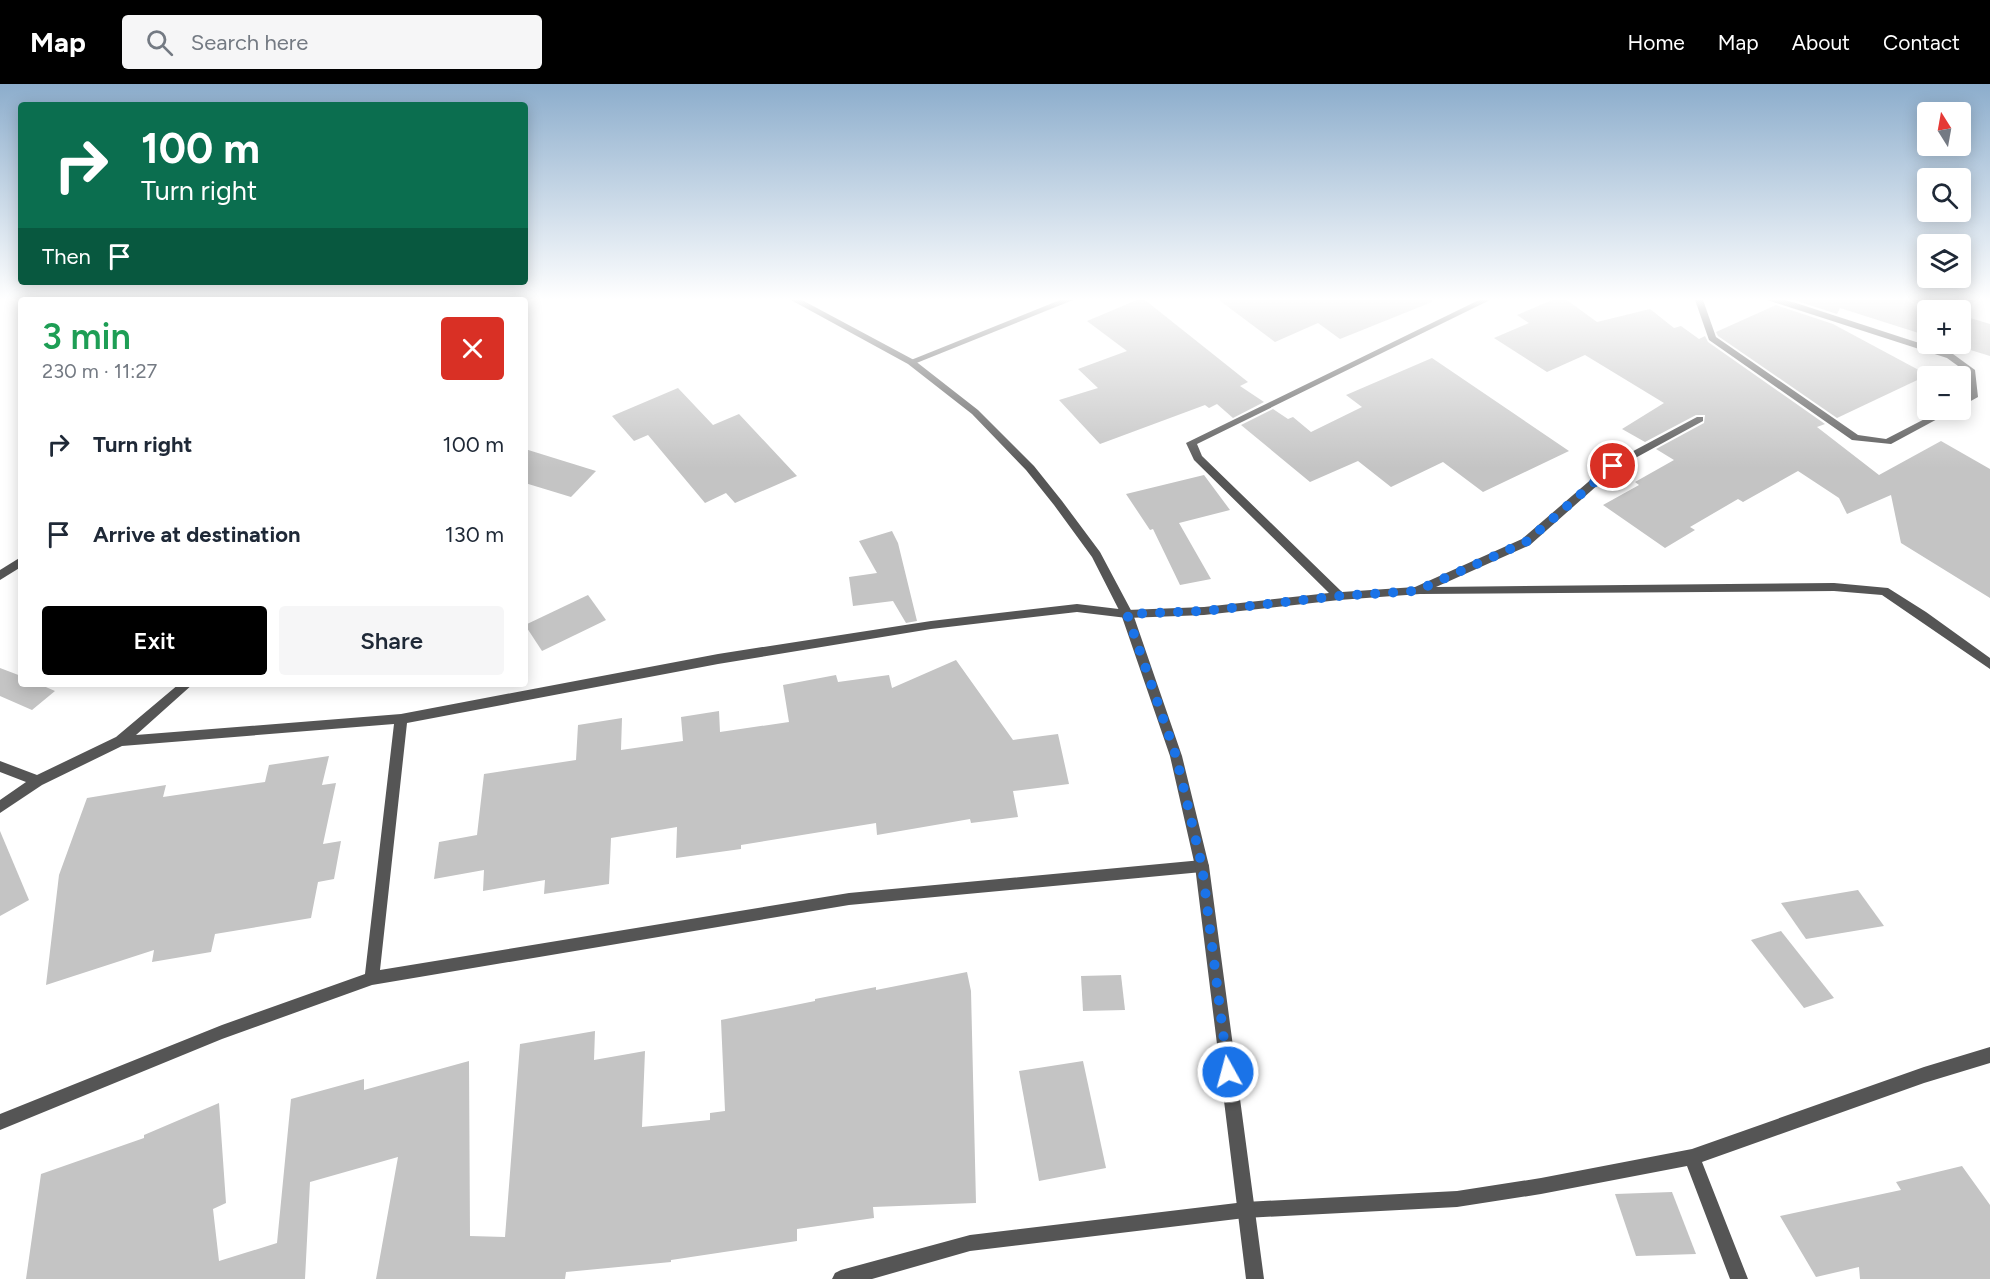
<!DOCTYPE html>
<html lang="en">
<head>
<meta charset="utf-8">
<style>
  :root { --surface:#fff; --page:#f6f6f7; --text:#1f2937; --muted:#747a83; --accent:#000 }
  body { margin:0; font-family:Figtree,sans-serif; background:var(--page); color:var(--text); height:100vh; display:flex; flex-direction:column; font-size:22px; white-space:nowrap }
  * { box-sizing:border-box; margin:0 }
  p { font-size:20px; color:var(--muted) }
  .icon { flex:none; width:33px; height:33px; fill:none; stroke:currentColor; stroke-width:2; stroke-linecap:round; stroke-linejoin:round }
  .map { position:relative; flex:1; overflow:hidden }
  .sheet { position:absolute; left:18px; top:213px; width:510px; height:390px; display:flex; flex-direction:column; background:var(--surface); border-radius:6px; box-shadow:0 3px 15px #0003 }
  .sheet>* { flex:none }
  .guide { position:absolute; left:18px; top:18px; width:510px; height:183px; border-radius:6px; box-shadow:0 3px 15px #0003; background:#0b6e4f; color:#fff; overflow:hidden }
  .needle { width:39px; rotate:349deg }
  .fabs { position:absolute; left:1917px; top:18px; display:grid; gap:12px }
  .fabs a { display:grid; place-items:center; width:54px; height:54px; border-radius:6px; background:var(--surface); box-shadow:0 3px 15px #0003; font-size:30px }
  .pin { position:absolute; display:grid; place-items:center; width:51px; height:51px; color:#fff; margin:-26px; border:3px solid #fff; border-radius:50%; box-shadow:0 2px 6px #0007 }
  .me { position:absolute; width:66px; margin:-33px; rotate:353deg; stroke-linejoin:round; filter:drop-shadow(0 0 4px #0008) }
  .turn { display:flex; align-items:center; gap:21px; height:126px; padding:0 24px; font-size:27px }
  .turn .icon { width:78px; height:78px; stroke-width:2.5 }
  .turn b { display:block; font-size:42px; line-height:51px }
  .then { display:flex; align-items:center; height:57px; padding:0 24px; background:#0003; gap:12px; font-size:22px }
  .round { display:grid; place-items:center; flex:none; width:63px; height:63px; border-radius:6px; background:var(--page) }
  .summary { display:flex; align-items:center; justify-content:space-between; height:102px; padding:0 24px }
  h1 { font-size:36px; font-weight:600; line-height:45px; color:#1e9e55 }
  .primary-button { display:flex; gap:12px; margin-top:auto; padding:12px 24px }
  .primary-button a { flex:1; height:69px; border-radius:6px; background:var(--accent); color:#fff; font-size:24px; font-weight:600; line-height:69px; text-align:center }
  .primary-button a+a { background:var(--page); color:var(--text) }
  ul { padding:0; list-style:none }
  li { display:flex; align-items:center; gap:18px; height:90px; padding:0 24px }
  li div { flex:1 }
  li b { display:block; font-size:22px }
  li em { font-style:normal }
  header { display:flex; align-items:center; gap:36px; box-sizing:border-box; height:84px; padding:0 30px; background:var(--accent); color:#fff }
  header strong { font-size:28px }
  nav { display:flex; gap:33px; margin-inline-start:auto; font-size:21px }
  .search { width:420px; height:54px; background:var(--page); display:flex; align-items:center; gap:15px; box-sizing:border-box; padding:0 21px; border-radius:6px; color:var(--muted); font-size:22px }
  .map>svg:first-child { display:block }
  .building { fill:#c4c4c4 }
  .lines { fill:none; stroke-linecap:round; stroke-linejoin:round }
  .minor { fill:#555; fill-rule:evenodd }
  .tertiary { fill:#555; fill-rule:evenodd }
  .route { stroke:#1a73e8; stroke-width:10; stroke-dasharray:0 18 }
</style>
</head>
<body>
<header>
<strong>Map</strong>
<div class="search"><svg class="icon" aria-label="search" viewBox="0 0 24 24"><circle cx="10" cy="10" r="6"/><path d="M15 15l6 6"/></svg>Search here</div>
<nav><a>Home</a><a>Map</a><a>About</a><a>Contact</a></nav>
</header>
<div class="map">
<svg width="1990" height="1195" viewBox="0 0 1990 1195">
  <rect width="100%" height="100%" fill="#fff"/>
  <!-- building -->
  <g class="building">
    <polygon points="1137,216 1145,216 1248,298 1240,302 1264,318 1233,334 1217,320 1209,324 1205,321 1100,360 1059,316 1098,304 1078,285 1127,267 1087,237"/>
    <polygon points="1219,216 1432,216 1432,218 1340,255 1318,239 1275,258"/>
    <polygon points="1552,216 1567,216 1597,238 1650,225 1674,244 1681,242 1699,255 1705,252 1708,258 1825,340 1817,343 1879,391 1941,357 1990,385 1990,514 1901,459 1891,411 1847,430 1839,414 1798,387 1743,418 1738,415 1690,443 1695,446 1665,464 1603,421 1639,401 1635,398 1674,376 1656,365 1704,339 1705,331 1696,331 1645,358 1622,345 1664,319 1585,271 1547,288 1494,254 1529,239 1517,231"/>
    <polygon points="1794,216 1974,216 1967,233 1990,240 1990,272 1951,260 1960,260 1960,226 1928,226 1928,252 1840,224 1837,230"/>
    <polygon points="1776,221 1833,240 1928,291 1837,334 1718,252 1716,248"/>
    <polygon points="1432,274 1569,367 1483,408 1443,378 1391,403 1358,377 1310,398 1241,341 1273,325 1288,335 1293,333 1311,348 1362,323 1346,311"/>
    <polygon points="678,304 713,341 739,330 797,392 735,419 726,409 705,419 648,351 634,357 612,332"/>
    <polygon points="525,365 596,387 571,413 525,399"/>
    <polygon points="1204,391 1230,426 1179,439 1211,495 1180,501 1153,445 1150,446 1126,410"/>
    <polygon points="892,447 898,459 917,537 906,539 893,517 853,522 849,493 877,489 859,457"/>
    <polygon points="588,511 606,536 542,567 525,541"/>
    <polygon points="956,576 1013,656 1058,650 1069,700 1013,707 1018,733 971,739 970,735 877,751 876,739 741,761 741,765 676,774 677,743 611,754 609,800 544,810 545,796 483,807 484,786 434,795 439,758 477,751 484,690 576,676 578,641 622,634 621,666 683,657 681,633 719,627 720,648 789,638 783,601 836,591 838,598 889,591 892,604"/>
    <polygon points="0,584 21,592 21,600 39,600 55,607 32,626 0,612"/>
    <polygon points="329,672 322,701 336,699 323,760 341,757 334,795 318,798 311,834 215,850 211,868 152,878 154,866 46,901 59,791 87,714 166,701 163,713 265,698 269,681"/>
    <polygon points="0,747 29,816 0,832"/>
    <polygon points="1858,806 1884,842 1806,855 1781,819"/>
    <polygon points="1781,847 1834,914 1804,924 1751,856"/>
    <polygon points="967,888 971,907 976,1119 873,1123 874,1134 797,1145 797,1157 671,1176 671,1178 566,1188 565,1195 376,1195 398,1073 310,1098 305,1195 26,1195 41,1090 144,1054 144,1051 219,1019 226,1119 213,1125 219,1177 277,1159 291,1015 364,995 364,1006 469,977 470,1152 505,1153 520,960 595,947 594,976 645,967 642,1043 710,1036 710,1029 725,1027 721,936 815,917 815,915 876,903 876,906"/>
    <polygon points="1121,891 1125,926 1083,927 1081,892"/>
    <polygon points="1083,977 1106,1084 1039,1097 1019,987"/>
    <polygon points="1962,1082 1990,1121 1990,1195 1860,1195 1859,1183 1816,1193 1780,1132 1901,1106 1896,1098"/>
    <polygon points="1672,1108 1696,1170 1636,1172 1615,1110"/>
  </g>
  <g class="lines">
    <!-- minor -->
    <g class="minor">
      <polygon points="1060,216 1073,216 914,280 911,281 906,278"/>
      <polygon points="1479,216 1490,216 1197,360 1202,372 1342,508 1415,503 1522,455 1609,380 1697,333 1703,333 1703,337 1617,384 1530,461 1436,503 1834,499 1888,504 1926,528 1990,574 1990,585 1882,511 1834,507 1420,510 1339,516 1204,531 1127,534 1077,528 931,545 718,580 407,639 380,886 849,809 1202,776 1207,778 1209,782 1207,786 1202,788 849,821 372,901 222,955 0,1046 0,1030 222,941 365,890 394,640 122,662 42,701 0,729 0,716 26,698 0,688 0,677 37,691 116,653 179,600 193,600 136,651 401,630 718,570 931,537 1077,520 1127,526 1204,523 1329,509 1194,376 1186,359"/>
      <polygon points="1695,216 1703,216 1716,253 1858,351 1886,355 1942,326 1954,326 1891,360 1852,356 1709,256"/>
      <polygon points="1767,216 1784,216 1796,219 1953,270 1975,286 1978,313 1960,323 1960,316 1968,312 1965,287 1947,274"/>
      <polygon points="21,473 21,483 0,496 0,486"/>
      <polygon points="1990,963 1990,979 1924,999 1702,1078 1748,1195 1730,1195 1687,1082 1541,1110 1457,1123 1245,1134 970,1167 872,1195 832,1195 835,1189 841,1186 970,1151 1245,1118 1457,1107 1541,1094 1692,1065 1924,983"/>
    </g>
    <!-- tertiary -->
    <polygon class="tertiary" points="791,216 802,216 914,276 978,326 1034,382 1062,417 1100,468 1133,530 1182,672 1209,782 1264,1195 1246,1195 1195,782 1170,672 1121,530 1092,473 1054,421 1026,386 972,330 908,280"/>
  </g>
  <!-- sky -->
  <linearGradient id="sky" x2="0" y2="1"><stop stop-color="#8cadcc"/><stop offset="0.56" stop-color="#fff"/><stop offset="1" stop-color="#fff" stop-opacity="0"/></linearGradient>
  <rect width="1990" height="384" fill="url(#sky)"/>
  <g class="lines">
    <!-- route -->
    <polyline class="route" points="1228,988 1202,782 1176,672 1127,530 1204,527 1339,512 1416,507 1526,458 1613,382"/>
  </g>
</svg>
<div class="fabs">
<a><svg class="needle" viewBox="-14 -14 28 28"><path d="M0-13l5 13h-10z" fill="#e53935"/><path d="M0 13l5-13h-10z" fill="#747a83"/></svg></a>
<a><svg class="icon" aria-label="search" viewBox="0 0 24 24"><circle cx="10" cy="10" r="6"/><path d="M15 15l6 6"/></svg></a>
<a><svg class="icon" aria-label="layers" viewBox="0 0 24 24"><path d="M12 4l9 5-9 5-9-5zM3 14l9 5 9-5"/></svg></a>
<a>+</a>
<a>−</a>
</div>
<div class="pin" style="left:1613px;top:382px;background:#d93025"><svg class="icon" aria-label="arrive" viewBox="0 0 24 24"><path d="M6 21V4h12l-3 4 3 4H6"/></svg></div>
<svg class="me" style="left:1228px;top:988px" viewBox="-20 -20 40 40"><circle r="17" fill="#1a73e8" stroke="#fff" stroke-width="3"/><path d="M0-11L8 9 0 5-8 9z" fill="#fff"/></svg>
<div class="guide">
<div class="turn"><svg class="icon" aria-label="right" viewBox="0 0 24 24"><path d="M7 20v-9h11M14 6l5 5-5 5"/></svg><div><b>100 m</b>Turn right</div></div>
<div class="then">Then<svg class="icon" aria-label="arrive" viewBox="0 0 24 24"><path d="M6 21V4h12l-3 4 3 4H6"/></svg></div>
</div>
<section class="sheet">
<div class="summary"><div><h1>3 min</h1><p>230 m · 11:27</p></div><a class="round" style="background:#d93025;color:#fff"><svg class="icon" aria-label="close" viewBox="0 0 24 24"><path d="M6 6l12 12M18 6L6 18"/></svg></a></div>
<ul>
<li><svg class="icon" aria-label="right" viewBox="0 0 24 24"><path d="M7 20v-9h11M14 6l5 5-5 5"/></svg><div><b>Turn right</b></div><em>100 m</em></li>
<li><svg class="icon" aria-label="arrive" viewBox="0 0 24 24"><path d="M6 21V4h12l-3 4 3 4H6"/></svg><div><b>Arrive at destination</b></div><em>130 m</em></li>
</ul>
<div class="primary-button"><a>Exit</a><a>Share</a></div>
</section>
</div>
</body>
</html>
